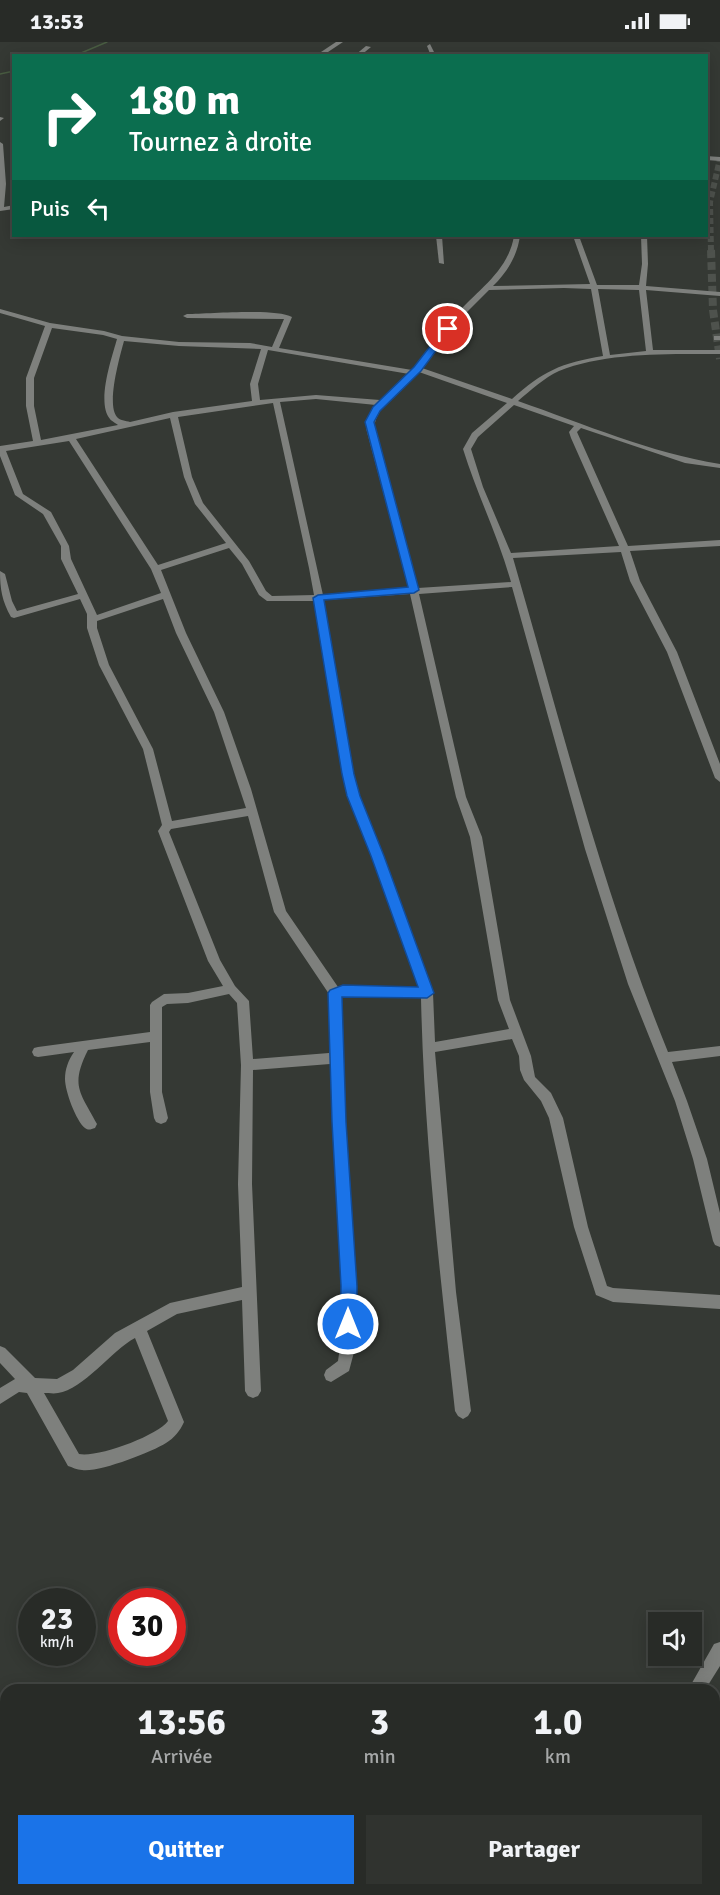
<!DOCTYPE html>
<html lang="fr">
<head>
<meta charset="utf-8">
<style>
  :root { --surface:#282b27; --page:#30332f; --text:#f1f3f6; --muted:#a5a7a7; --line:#444744; --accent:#1a73e8 }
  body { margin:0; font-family:Signika,sans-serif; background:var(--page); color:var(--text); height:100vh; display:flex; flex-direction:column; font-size:22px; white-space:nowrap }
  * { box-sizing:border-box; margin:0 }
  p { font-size:20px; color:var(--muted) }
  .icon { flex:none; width:33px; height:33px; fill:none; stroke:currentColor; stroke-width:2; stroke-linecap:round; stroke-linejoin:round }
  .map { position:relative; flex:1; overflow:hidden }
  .sheet { position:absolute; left:0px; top:1642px; width:720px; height:212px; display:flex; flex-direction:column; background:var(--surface); border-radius:18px 18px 0 0; box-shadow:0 3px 15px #0003,0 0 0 2px var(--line) }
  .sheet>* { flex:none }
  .hud { position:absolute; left:12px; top:12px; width:696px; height:183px; border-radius:0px; box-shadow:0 3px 15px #0003,0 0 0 2px var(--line); background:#0b6e4f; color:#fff; overflow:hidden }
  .fabs { position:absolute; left:648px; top:1570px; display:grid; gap:12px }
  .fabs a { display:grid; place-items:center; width:54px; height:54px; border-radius:0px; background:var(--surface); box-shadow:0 3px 15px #0003,0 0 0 2px var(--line); font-size:30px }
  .speed { position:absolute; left:18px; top:1546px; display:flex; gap:12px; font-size:30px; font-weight:700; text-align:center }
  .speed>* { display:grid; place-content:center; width:78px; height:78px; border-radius:50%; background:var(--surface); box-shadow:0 3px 15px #0003,0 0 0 2px var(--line); line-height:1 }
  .speed small { font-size:15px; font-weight:400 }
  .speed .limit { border:9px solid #d22; background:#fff; color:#111 }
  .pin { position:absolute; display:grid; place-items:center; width:51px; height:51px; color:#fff; margin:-26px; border:3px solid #fff; border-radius:50%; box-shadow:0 2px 6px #0007 }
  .me { position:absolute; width:66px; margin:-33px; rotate:0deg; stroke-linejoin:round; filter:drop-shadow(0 0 4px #0008) }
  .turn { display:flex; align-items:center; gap:21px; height:126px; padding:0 18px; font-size:27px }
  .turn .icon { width:78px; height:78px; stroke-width:2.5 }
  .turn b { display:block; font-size:42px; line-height:51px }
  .then { display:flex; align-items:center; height:57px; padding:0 18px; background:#0003; gap:12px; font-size:22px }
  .eta { display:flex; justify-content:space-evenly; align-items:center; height:102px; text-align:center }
  .eta b { font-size:36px; font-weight:800; line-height:42px }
  .button { display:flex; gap:12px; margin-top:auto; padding:12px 18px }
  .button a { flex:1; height:69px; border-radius:0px; background:var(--accent); color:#fff; font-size:24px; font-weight:800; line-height:69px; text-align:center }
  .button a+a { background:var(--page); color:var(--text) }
  .status { display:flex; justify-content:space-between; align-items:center; height:42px; padding:0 30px; background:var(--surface); direction:ltr }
  .status svg { height:16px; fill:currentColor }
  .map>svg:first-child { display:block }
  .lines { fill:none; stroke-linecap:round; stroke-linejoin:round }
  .stream { stroke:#495d42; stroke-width:1.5 }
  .street-tunnel-far2 { stroke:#4e524d; stroke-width:6; stroke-dasharray:6 3; stroke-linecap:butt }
  .street-tunnel-far1 { stroke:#4e524d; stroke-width:8; stroke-dasharray:8 4; stroke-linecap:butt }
  .street-tunnel { stroke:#4e524d; stroke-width:16; stroke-dasharray:16 8; stroke-linecap:butt }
  .street { fill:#7e807d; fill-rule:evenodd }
  .route { fill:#1a73e8; stroke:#114b97; stroke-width:1.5 }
</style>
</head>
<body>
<div class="status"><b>13:53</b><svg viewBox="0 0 49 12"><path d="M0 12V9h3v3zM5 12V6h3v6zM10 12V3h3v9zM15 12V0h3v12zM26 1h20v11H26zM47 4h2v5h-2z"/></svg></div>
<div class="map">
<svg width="720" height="1853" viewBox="0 0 720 1853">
  <rect width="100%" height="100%" fill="#353934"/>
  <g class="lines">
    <!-- stream -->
    <g class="stream">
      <polyline points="74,14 107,0"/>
      <polyline points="0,32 14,29"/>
    </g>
    <!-- street-tunnel-far2 -->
    <polyline class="street-tunnel-far2" points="711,209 710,160 720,117"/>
    <!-- street-tunnel-far1 -->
    <polyline class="street-tunnel-far1" points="711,208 713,268 720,317"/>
    <!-- street-tunnel -->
    <g class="street-tunnel">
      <polyline points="714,1717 720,1710"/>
      <polyline points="598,1853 603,1848"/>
    </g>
    <!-- street -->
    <g class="street">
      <polygon points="336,0 343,0 322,14 315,14"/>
      <polygon points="430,2 436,14 431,14 427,4"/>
      <polygon points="366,4 371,5 360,14 354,14"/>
      <polygon points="0,75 4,76 0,79"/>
      <polygon points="0,100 3,102 6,142 4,165 14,163 14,167 0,169"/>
      <polygon points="706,114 720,115 720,119 706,118"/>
      <polygon points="436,194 442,194 444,222 439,221"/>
      <path d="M514 194H520C517 214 508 229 493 244L590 242 573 194H579L597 243H639L642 222 641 194H647L648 222 646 244 720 250V254L646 248 653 308H720V312C671 312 605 310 559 329 544 336 531 348 518 359 584 382 651 411 720 422V426L685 421 581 386 577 390 628 504 720 498V504L630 509 640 539 677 610 720 722V740L715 736 667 610 630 539 621 510 513 516C561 682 603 850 668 1010L720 1004V1014L672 1020 687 1059 707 1117 720 1171V1205L715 1203 713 1199 693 1117 675 1059 628 942 585 807 512 545 419 552 466 755 482 795 510 958 531 1014 535 1035 551 1051 563 1076 588 1185 607 1244 613 1246 720 1253V1267L613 1260 596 1253 574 1185 549 1076 541 1059 524 1038 520 1028 519 1014 512 997 435 1010 456 1250 471 1369 468 1374 463 1377 458 1374 455 1369C440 1232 424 1094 421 956L343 954H341C342 1058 353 1162 357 1266V1299L349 1329 331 1340 326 1338 324 1333 326 1328 338 1319 343 1283 330 1022 253 1028 252 1142 261 1349 258 1354 253 1356 248 1354 245 1349 242 1258 177 1272 147 1289 184 1380C180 1389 174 1396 166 1401 152 1410 98 1431 82 1428 77 1428 72 1425 68 1424L27 1351 19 1350 0 1362V1346L15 1337 0 1321V1304L5 1306 35 1336 57 1337 73 1328 115 1291 170 1261 242 1245 238 1142 241 1023 237 961 229 952 188 961 167 962 162 965V1050L168 1076 166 1080 161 1082 156 1080 154 1076 150 1050V1000L88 1008C70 1044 80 1050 97 1082L95 1086C91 1087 89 1089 85 1086 76 1079 65 1049 65 1037 65 1027 68 1019 74 1010L38 1015 34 1014 32 1010 34 1006 38 1005 150 990V963L152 960 164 952 188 951 223 944 208 919 158 789 162 783 143 707 99 623 87 586V572L80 557 14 576 11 575C2 559 0 547 0 529L5 532 12 559 17 569 78 552 61 517V504L43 472 15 453 0 414V404L33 399 26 364V336L45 284 0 271V267L50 281 104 289 122 294 179 300 250 301 272 305 284 277 187 276 183 274 187 272C209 272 275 266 292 275L279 306 412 328C426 310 439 291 455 274 477 248 508 230 514 194ZM564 246 591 247 603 314C561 321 543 329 512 357L422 326 454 283 489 248ZM598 247 639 248 646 309 610 313ZM52 286 103 293 117 297C112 315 96 361 110 377 110 378 117 382 118 383L41 398 34 364V336ZM124 299 179 304 261 307 250 342 252 359 173 370 130 380C126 379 119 378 117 375 106 362 120 314 124 299ZM268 308 409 332 380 358 316 353 260 358 258 342ZM419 330 507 361 472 391 463 407C477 452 498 494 511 540L418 546 374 386C377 361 403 349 419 330ZM316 357 376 363 370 371 366 386 409 547 323 553 280 360ZM273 361 309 526 314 553 272 554 266 549 249 519 203 461 192 435 178 375ZM514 363 574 384 569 390 571 396 619 504 511 511 483 445 471 407 478 395ZM170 376 184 435 195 462 226 501 158 523 76 397ZM69 399 151 527 161 551 97 573 71 517 69 504 51 470 23 452 6 409ZM229 506 242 522 259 553 267 559H315L343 733 356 774 372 814 419 946 338 945 286 869 251 747 224 670 186 591 161 528ZM410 552 456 755 470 795 498 958 509 987 435 1000 433 951 384 814 366 774 353 733 324 558ZM163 557 176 591 214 670 246 766 172 779 153 707 109 623 97 586V579ZM248 774 274 870 329 952V1011L253 1017 249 959 235 944 220 918 169 790 171 787ZM135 1296 168 1379C157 1394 97 1416 79 1412L44 1351C48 1351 54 1352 58 1351 83 1348 112 1308 135 1296Z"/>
      <rect x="714" y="294" width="6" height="4"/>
      <polygon points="720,1600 720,1624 705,1648 688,1648 714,1602"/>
      <polygon points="546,1848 566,1848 564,1853 544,1853"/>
      <polygon points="609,1848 628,1848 630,1853 611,1853"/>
    </g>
  </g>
  <!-- route -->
  <polygon class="route" points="445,285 452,287 421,329 380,369 374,380 419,548 414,551 324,558 354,732 360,754 384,814 434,951 427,956 342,955 346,1080 357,1244 357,1282 354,1287 348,1289 343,1287 340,1282 341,1244 332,1080 328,951 330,948 343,943 418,945 371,814 347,754 342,732 313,556 318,553 408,545 365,380 373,365 414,325"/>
</svg>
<div class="fabs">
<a><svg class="icon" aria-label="sound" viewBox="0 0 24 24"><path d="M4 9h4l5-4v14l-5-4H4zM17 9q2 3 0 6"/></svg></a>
</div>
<div class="speed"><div>23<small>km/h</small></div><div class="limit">30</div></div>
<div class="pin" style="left:448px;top:287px;background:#d93025"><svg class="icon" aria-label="arrive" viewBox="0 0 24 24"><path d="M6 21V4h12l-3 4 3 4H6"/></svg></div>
<svg class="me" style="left:348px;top:1282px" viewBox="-20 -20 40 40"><circle r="17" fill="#1a73e8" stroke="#fff" stroke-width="3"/><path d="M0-11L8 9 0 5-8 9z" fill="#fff"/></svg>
<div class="hud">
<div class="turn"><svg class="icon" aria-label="right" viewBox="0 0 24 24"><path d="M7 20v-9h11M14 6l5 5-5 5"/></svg><div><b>180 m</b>Tournez à droite</div></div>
<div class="then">Puis<svg class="icon" aria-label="left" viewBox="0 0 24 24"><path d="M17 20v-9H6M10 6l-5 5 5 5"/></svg></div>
</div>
<section class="sheet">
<div class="eta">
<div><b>13:56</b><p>Arrivée</p></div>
<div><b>3</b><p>min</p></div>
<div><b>1.0</b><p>km</p></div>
</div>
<div class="button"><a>Quitter</a><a>Partager</a></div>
</section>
</div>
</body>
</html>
